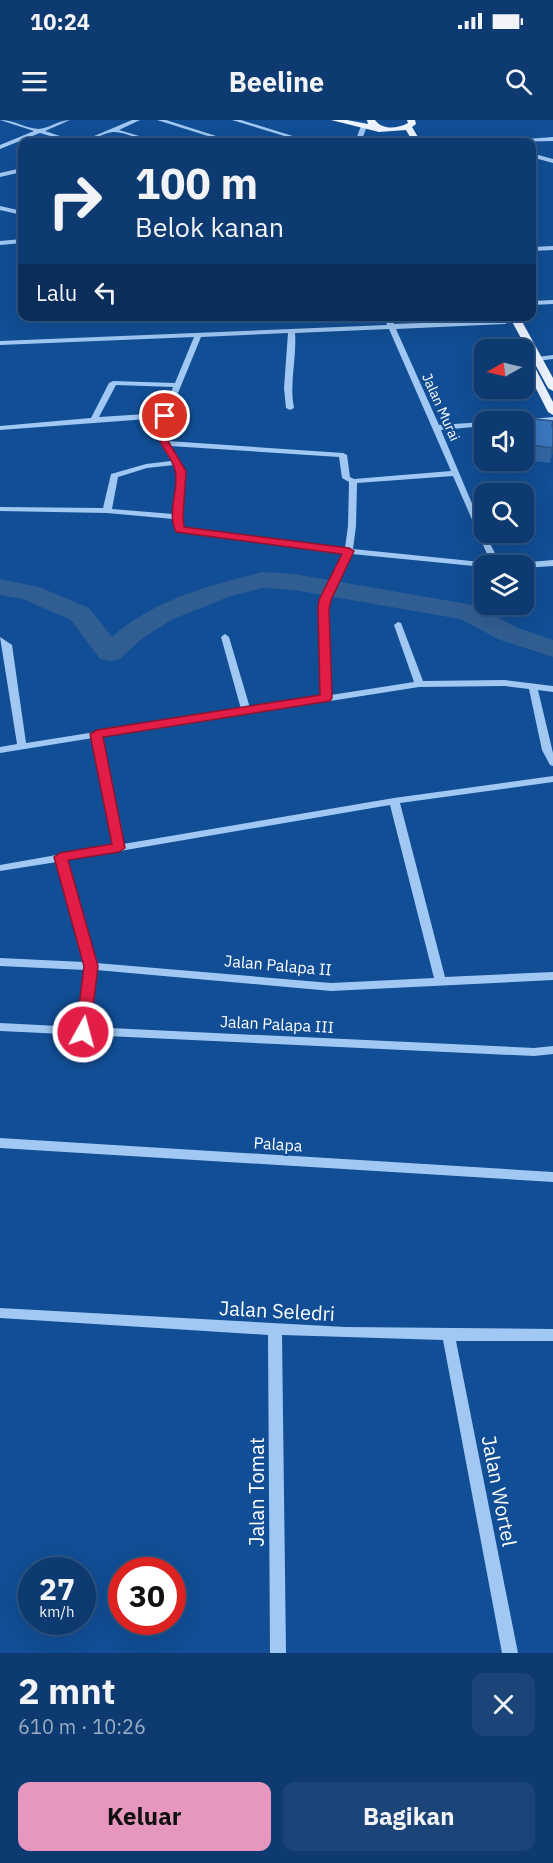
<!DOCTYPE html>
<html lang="id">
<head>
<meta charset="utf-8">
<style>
  :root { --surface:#0d3a70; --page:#1b4578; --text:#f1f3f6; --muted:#9aadc3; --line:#2d5483; --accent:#e797bd }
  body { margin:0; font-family:"IBM Plex Sans",sans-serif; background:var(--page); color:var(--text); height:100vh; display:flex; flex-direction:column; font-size:22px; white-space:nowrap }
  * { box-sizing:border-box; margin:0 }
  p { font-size:20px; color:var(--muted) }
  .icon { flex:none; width:33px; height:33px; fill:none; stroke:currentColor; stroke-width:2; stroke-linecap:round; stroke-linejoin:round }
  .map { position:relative; height:1533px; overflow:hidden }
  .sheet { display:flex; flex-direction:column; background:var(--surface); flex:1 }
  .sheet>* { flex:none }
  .top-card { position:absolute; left:18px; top:18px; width:518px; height:183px; border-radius:12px; box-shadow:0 6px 24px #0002,0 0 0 2px var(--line); background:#0d3a70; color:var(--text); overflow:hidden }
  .needle { width:39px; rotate:262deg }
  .buttons { position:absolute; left:474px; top:219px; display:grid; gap:12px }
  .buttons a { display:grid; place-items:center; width:60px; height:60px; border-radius:12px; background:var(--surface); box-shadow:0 6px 24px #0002,0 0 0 2px var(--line); font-size:30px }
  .speed { position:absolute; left:18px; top:1437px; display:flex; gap:12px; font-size:30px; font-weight:700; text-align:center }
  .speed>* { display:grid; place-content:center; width:78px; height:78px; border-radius:50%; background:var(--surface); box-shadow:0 6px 24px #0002,0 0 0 2px var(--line); line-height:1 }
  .speed small { font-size:15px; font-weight:400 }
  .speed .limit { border:9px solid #d22; background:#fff; color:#111 }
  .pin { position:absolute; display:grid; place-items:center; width:51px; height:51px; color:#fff; margin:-26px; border:3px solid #fff; border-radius:50%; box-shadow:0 2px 6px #0007 }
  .me { position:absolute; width:66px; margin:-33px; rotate:7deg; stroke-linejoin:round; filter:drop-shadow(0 0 4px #0008) }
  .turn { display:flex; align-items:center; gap:21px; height:126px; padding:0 18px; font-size:27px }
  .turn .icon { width:78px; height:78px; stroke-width:2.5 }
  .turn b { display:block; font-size:42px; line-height:51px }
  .then { display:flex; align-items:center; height:57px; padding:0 18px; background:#0003; gap:12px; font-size:22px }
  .round { display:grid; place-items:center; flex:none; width:63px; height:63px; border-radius:12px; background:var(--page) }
  .head { display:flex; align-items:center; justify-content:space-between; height:102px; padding:0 18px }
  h1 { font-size:36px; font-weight:800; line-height:45px }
  .primary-button { display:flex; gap:12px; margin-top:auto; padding:12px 18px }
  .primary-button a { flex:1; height:69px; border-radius:12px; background:var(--accent); color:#111; font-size:24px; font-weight:800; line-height:69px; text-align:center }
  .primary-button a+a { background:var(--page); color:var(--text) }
  .status { display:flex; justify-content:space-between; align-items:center; height:42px; padding:0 30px; background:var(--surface); direction:ltr }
  .status svg { height:16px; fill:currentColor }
  header { display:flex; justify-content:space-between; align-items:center; height:78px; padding:0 18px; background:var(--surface); font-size:27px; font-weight:800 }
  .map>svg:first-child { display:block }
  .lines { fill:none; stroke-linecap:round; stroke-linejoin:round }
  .river { fill:#315e92; fill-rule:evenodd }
  .minor { fill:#a0c8f3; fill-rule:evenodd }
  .major { fill:#edf4ff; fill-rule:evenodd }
  .wall { fill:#3266a3 }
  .shaded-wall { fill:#295385 }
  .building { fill:#3a77be; stroke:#295385; stroke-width:1.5 }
  .route { fill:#e11d48; stroke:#92132f; stroke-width:1.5 }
  .labels { text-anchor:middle; stroke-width:4.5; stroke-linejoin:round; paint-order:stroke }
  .far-street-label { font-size:14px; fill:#fff; stroke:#114e95 }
  .street-label { font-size:16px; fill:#fff; stroke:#114e95 }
  .near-street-label { font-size:20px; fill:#fff; stroke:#114e95 }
</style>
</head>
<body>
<div class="status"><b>10:24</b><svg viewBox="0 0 49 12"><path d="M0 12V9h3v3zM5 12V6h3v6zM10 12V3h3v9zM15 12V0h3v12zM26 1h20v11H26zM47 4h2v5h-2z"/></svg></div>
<header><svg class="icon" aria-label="menu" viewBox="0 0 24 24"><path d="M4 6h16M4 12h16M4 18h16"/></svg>Beeline<svg class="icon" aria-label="search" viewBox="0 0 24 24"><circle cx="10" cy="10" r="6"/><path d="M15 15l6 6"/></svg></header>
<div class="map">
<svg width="553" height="1533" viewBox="0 0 553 1533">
  <rect width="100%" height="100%" fill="#114e95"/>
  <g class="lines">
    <!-- river -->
    <path class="river" d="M263 452 294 454 467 484 476 486 518 508 553 520V537L500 520 460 499 294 470 263 468 231 476 171 500 140 520 120 539 110 541 100 539 71 500 23 479 0 475V459L39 467 89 488 112 517C153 480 210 465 263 452Z"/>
    <!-- minor -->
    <g class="minor">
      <path d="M0 0C14 0 25 8 38 9 48 9 59 0 70 0L45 11 78 22H70L40 13 0 29V25L34 11Z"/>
      <path d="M132 0H140L119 10 156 21 157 22C143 22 124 11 113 12 101 13 92 23 80 22Z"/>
      <polygon points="157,0 166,0 235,22 227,22"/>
      <polygon points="232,0 241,0 296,17 291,18"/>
      <polygon points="364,4 367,6 361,22 355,22 361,6"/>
      <polygon points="553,17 553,21 509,22 512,20"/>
      <polygon points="531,33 553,39 553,43 531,37"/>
      <polygon points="22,48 22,52 0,57 0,53"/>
      <polygon points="0,86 22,91 22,95 0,90"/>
      <polygon points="22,119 22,123 0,125 0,121"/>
      <polygon points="553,126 553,130 531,131 531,127"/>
      <polygon points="553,180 553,184 531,185 531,181"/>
      <path d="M384 196H391L394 204 505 200 509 202 505 204 396 209 439 305 484 302V306L441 310 484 412 500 443 504 446H484V447L352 434 332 474 327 489 331 575 414 562 394 505 398 502 401 503 423 561 505 560 553 566V572L538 570 553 633V646L550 645 542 630 529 569 505 566 419 567 102 617 123 724 394 678 553 656V662L400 683 445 857 553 852V860L331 871 96 850 89 907 534 928 553 926V934L534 936 0 911V903L78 907 85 850 0 846V838L84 842 57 742 0 751V745L113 725 93 618 0 633V627L17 624 0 517 12 525 26 623 241 589 221 517 225 514 229 517 250 588 321 577 319 489 323 474 343 433 180 411 176 409 173 399 107 393 0 391V387L103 388 111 354 146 344 171 341 160 323 161 298 0 310V306L91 298 109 263 113 261 175 263 194 217 0 225V221L387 205ZM389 209 451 351 354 359 350 357 347 335 343 333 168 321 169 295 201 217 288 213 284 268 286 288 290 290 294 288C289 263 297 238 295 213ZM116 265 173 267 162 293 99 297ZM170 326 339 337 342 358 349 362 348 406 345 428 184 407 181 397 185 351ZM174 345 177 351 173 394 112 389 118 357 147 348ZM453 356 491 443 353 429 356 406 357 363ZM390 685 434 858 331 863 96 843 67 740Z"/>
      <polygon points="553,235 553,239 537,241 533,239 537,237"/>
      <polygon points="553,297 553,301 524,304 524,302 517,302 520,300"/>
      <polygon points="553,440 553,446 524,448 524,446 515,446 519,443"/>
      <polygon points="0,1018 553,1052 553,1062 0,1028"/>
      <polygon points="0,1188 345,1207 553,1209 553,1221 456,1221 518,1533 502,1533 443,1220 282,1215 286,1533 270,1533 268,1215 0,1198"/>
    </g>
    <!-- major -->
    <g class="major">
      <path d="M331 0H347L368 4 367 0H375C382 10 397 9 408 3L407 0H415L416 4 412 7 421 22H413L406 10 379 12Z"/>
      <polygon points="509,196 519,196 553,258 553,271 548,268"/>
      <polygon points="524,233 529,236 553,282 553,295 548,292 524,245"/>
    </g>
  </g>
  <!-- wall -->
  <polygon class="wall" points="516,300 553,306 553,331 550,343 524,340 524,302"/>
  <!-- shaded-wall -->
  <polygon class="shaded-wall" points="553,323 553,331 550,343 552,328"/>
  <!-- building -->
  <polygon class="building" points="517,297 553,301 552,306 553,306 553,323 552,328 524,324 524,302 513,302 513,300 516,300"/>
  <!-- route -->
  <path class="route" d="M161 293 169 296V323L186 351 183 397 184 407 349 428 354 431 331 480 329 489 332 578 330 581 103 617 125 728 119 732 68 740 98 846 90 912 88 916H78L76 912 84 846 54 737 60 733 112 724 90 614 97 610 320 575 318 489 319 480 342 434 176 412C166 391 180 368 175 350 169 328 150 324 161 293Z"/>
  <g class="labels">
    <!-- far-street labels -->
    <g class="far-street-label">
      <text transform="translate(441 287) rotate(66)" y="5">Jalan Murai</text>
    </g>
    <!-- street labels -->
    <g class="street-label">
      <text transform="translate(278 845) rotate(5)" y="6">Jalan Palapa II</text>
      <text transform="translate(277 904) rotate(3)" y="6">Jalan Palapa III</text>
      <text transform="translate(278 1024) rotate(4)" y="6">Palapa</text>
    </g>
    <!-- near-street labels -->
    <g class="near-street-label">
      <text transform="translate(277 1191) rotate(3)" y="7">Jalan Seledri</text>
      <text transform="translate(499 1371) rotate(79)" y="7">Jalan Wortel</text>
      <text transform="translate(257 1372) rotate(-90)" y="7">Jalan Tomat</text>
    </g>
  </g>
</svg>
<div class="buttons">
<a><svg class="needle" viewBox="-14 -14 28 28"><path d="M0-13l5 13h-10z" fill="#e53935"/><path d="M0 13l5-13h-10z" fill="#9aadc3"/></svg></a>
<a><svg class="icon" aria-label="sound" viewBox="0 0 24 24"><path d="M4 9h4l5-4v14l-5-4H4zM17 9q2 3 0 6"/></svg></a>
<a><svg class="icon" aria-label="search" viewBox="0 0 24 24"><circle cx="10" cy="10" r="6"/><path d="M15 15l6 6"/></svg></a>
<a><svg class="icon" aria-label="layers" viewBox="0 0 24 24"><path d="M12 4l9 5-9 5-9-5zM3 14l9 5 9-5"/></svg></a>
</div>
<div class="speed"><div>27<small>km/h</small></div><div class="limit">30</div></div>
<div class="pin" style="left:165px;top:296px;background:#d93025"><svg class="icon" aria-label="arrive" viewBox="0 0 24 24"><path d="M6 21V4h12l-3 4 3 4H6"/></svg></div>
<svg class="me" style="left:83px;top:912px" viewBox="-20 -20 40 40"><circle r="17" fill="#e11d48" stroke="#fff" stroke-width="3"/><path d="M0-11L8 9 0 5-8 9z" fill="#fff"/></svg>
<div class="top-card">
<div class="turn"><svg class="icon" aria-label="right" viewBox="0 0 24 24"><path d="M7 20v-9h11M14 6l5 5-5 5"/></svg><div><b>100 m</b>Belok kanan</div></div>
<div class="then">Lalu<svg class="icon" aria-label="left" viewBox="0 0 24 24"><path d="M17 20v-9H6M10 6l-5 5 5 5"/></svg></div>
</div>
</div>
<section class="sheet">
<div class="head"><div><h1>2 mnt</h1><p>610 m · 10:26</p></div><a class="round"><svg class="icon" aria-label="close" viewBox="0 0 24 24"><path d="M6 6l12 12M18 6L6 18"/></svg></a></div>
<div class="primary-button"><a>Keluar</a><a>Bagikan</a></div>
</section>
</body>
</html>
